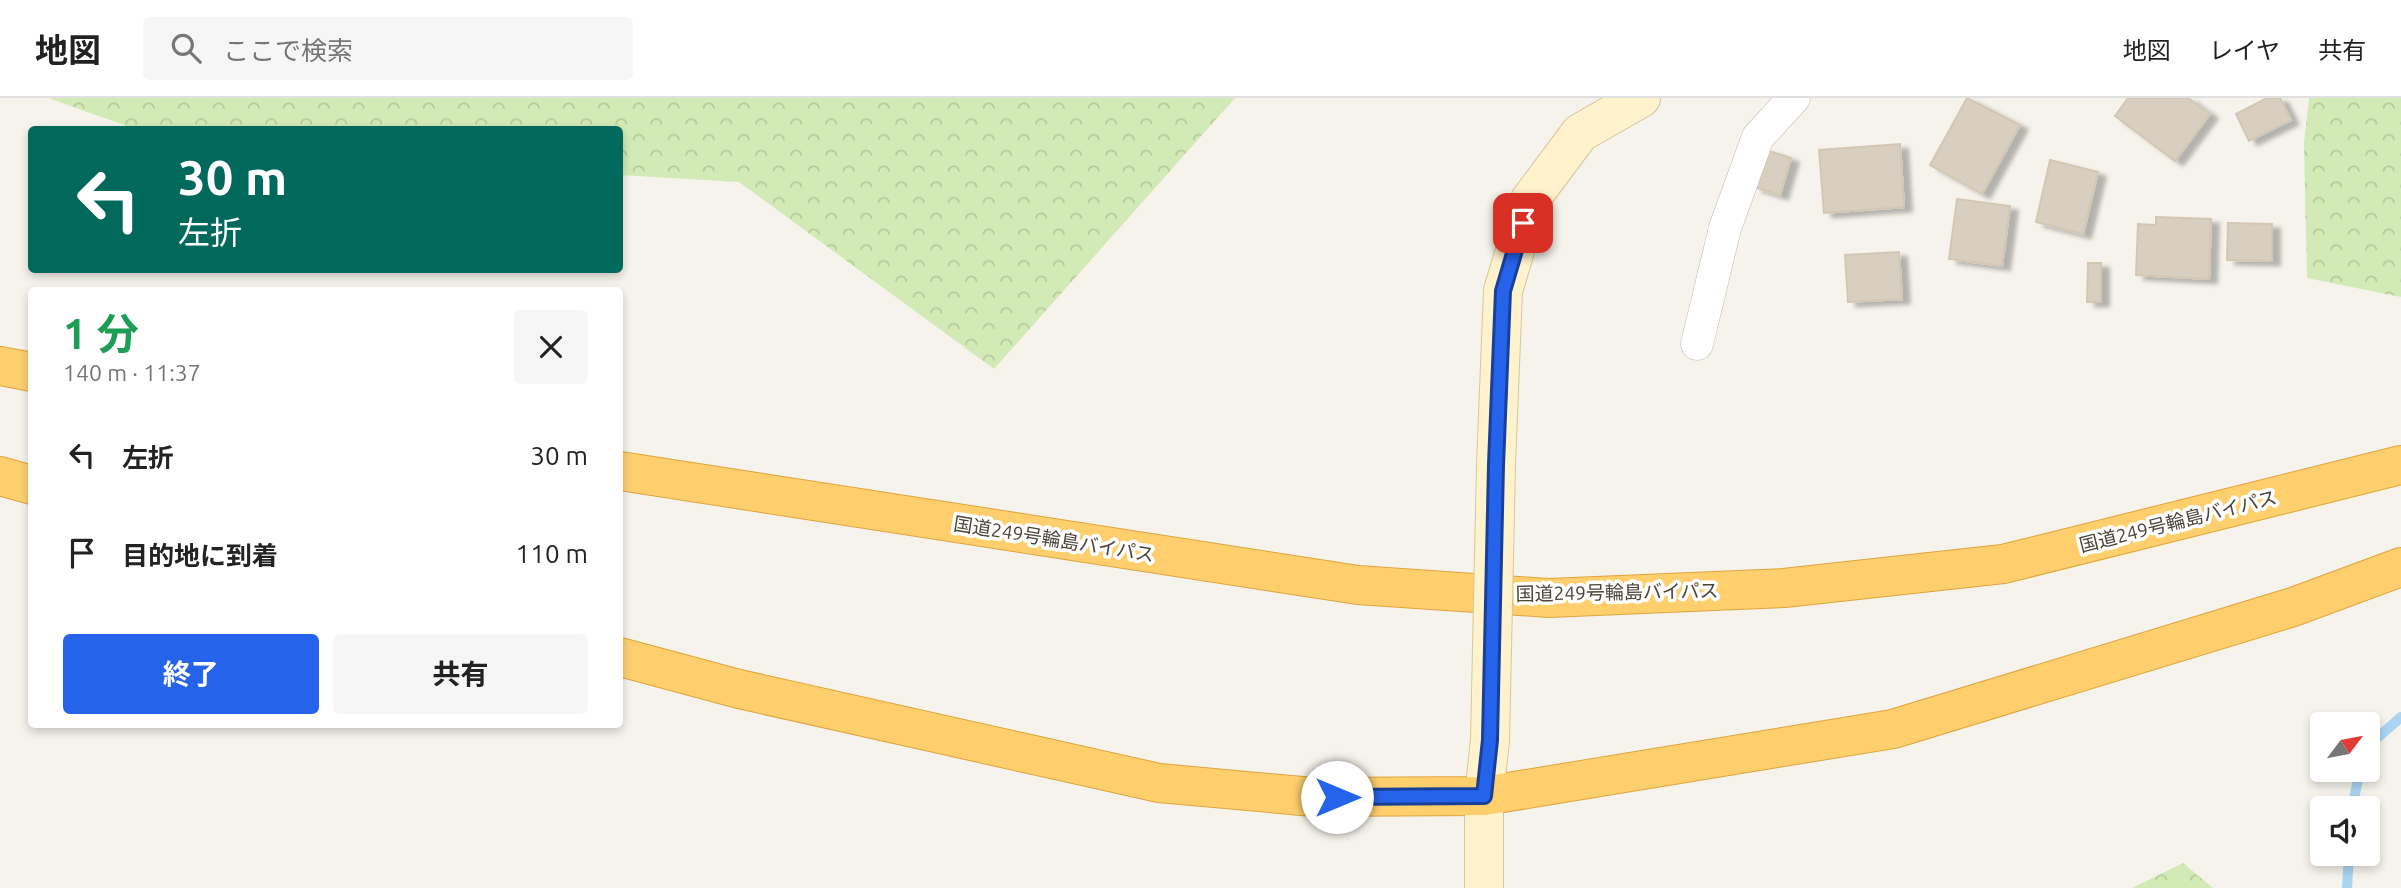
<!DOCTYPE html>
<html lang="ja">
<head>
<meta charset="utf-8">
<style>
  :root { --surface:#fff; --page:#f6f6f6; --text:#222; --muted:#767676; --line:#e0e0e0; --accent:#2563eb }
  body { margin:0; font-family:Ubuntu,"Noto Sans JP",sans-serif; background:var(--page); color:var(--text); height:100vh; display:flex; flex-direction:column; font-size:26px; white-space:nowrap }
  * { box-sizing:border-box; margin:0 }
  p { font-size:23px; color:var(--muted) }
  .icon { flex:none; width:38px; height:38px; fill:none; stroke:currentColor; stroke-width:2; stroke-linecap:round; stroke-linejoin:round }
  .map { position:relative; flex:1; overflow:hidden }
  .side { position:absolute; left:28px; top:189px; width:595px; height:441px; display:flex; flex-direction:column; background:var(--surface); border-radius:7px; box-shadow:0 4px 10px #0003 }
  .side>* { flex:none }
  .banner { position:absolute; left:28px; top:28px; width:595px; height:147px; border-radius:7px; box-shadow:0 4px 10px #0003; background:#00695c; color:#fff; overflow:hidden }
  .needle { width:46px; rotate:58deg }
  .fabs { position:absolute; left:2310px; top:614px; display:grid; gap:14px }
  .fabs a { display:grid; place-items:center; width:70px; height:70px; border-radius:7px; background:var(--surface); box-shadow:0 4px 10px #0003; font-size:35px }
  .pin { position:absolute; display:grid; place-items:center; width:60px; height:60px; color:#fff; margin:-30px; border-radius:14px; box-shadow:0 4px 10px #0006 }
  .me { position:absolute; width:77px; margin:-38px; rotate:90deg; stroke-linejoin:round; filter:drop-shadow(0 0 5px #0008) }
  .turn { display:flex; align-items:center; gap:24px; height:147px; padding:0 35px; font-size:32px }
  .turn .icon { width:91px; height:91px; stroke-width:2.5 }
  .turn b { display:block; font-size:49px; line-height:60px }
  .round { display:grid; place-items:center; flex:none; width:74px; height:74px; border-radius:7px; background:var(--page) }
  .summary { display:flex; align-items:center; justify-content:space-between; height:119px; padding:0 35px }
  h1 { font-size:42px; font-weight:700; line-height:52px; color:#1e9e55 }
  .button { display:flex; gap:14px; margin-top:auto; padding:14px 35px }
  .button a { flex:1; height:80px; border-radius:7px; background:var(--accent); color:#fff; font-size:28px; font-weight:700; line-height:80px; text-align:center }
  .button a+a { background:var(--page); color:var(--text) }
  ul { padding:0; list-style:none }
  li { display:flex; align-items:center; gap:21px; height:98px; padding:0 35px }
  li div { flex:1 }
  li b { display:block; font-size:26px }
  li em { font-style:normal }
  header { display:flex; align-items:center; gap:42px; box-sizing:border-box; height:98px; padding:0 35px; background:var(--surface); border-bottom:2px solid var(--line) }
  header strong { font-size:33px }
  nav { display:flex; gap:38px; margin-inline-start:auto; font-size:24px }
  .search { width:490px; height:63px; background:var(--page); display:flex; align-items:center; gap:18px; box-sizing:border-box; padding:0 24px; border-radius:7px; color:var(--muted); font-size:26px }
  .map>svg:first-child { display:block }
  .forest { fill:url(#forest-crowns) }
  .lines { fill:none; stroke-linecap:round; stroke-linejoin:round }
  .stream { stroke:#a9d4f2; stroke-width:10 }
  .building { fill:#d8cfc1; stroke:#d3c7b4; stroke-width:2; filter:url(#shadow) }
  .street-casing { stroke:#c2bbae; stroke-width:33 }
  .secondary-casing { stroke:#d6c79b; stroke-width:40 }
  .highway-casing { stroke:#e0a43c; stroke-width:40 }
  .street { stroke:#fff; stroke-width:32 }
  .secondary { stroke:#fff3cd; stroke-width:38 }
  .highway { stroke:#ffcf6e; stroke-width:38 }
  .secondary-bridge-casing { stroke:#d6c79b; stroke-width:40; stroke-linecap:butt }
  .secondary-bridge { stroke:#fff3cd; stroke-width:38 }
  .route-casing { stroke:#184099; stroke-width:18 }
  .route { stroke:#2563eb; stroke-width:12 }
  .labels { text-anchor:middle; stroke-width:7; stroke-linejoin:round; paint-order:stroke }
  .street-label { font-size:19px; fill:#4b4439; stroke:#fff }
</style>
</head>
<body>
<header>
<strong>地図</strong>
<div class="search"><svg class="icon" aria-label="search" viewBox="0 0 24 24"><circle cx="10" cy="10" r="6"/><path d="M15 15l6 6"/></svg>ここで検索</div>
<nav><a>地図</a><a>レイヤ</a><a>共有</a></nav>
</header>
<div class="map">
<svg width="2401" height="790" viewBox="0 0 2401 790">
  <defs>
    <pattern id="forest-crowns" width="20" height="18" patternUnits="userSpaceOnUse" patternTransform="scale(1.75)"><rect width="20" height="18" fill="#d2eab5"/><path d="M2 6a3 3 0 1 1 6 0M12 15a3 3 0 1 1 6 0" fill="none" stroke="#b6ca9c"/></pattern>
    <filter id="shadow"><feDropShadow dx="8" dy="4.5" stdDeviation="2" flood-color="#0004"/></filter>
  </defs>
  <rect width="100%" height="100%" fill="#f6f3ec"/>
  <!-- forest -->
  <g class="forest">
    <polygon points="48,0 1235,0 994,271 739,84 620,77 620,32 138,32"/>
    <polygon points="2309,0 2401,0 2401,199 2307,180 2304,45"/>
    <polygon points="2183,765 2213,790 2132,790"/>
  </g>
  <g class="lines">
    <!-- stream -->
    <g class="stream">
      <polyline points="2368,648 2401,619"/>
      <polyline points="2352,710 2360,672"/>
      <polyline points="2347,790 2349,756"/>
    </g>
  </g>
  <!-- building -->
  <g class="building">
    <polygon points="1967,0 2020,27 1982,96 1930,67"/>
    <polygon points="2128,0 2188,0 2210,16 2175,63 2115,18"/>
    <polygon points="2267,0 2280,0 2291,22 2249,43 2236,16"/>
    <polygon points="1900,46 1904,109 1824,115 1819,52"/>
    <polygon points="1766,52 1791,60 1780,97 1754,89"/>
    <polygon points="2050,62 2098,74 2083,136 2036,124"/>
    <polygon points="1957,101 2010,108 2002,168 1949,161"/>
    <polygon points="2156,119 2211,121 2209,181 2136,177 2138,126 2156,127"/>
    <polygon points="2228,125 2272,126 2272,163 2227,162"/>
    <polygon points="1899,154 1902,201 1848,204 1845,157"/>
    <polygon points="2088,165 2101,165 2101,204 2087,204"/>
  </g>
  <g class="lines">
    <defs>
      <polyline id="street" points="1697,246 1725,130 1758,39 1794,0"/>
      <g id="secondary">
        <polyline points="1496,367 1503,193 1530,102 1580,35 1641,0"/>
        <polyline points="1484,790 1484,698 1490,642"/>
      </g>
      <g id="highway">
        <polyline points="0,268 32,274"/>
        <polyline points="620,373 1358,487 1549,500 1784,490 2003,466 2401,367"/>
        <polyline points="0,378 32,387"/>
        <polyline points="620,559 739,591 1159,685 1313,699 1484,698 1893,631 2293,509 2401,469"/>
      </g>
    </defs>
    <!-- street casing -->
    <use href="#street" class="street-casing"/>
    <!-- secondary casing -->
    <use href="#secondary" class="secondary-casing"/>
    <!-- highway casing -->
    <use href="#highway" class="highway-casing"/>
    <!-- street -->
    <use href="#street" class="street"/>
    <!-- secondary -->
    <use href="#secondary" class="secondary"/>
    <!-- highway -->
    <use href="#highway" class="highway"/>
    <defs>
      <polyline id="secondary-bridge" points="1490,642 1496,367"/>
    </defs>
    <!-- secondary-bridge casing -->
    <use href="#secondary-bridge" class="secondary-bridge-casing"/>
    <!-- secondary-bridge -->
    <use href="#secondary-bridge" class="secondary-bridge"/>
  </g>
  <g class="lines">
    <defs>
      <polyline id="route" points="1337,699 1484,698 1490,642 1496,367 1503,193 1523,125"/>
    </defs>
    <!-- route casing -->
    <use href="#route" class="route-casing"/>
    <!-- route -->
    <use href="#route" class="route"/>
  </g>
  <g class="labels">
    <!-- street labels -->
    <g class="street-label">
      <text transform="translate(2178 423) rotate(-14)" y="7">国道249号輪島バイパス</text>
      <text transform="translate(1054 441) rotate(9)" y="7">国道249号輪島バイパス</text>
      <text transform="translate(1617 494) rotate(-1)" y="7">国道249号輪島バイパス</text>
    </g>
  </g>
</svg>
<div class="fabs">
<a><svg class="needle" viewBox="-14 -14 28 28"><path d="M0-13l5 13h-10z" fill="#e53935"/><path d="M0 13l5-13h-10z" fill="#767676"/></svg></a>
<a><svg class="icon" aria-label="sound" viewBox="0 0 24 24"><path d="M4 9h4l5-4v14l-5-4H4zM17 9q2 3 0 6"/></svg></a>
</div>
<div class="pin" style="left:1523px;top:125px;background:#d93025"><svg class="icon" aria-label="arrive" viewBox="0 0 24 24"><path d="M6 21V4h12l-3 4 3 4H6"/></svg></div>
<svg class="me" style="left:1337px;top:699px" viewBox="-20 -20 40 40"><circle r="19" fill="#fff"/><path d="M0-13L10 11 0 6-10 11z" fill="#2563eb"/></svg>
<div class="banner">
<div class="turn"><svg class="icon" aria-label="left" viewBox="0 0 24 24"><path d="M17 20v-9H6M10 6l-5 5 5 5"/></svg><div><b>30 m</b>左折</div></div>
</div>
<section class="side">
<div class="summary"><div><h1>1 分</h1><p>140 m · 11:37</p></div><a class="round"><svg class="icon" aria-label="close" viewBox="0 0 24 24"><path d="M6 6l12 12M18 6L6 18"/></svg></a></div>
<ul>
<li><svg class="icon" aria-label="left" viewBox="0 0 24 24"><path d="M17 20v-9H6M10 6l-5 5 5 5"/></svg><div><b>左折</b></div><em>30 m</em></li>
<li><svg class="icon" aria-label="arrive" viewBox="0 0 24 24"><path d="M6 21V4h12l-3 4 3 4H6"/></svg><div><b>目的地に到着</b></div><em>110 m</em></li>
</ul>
<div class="button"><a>終了</a><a>共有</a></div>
</section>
</div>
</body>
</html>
